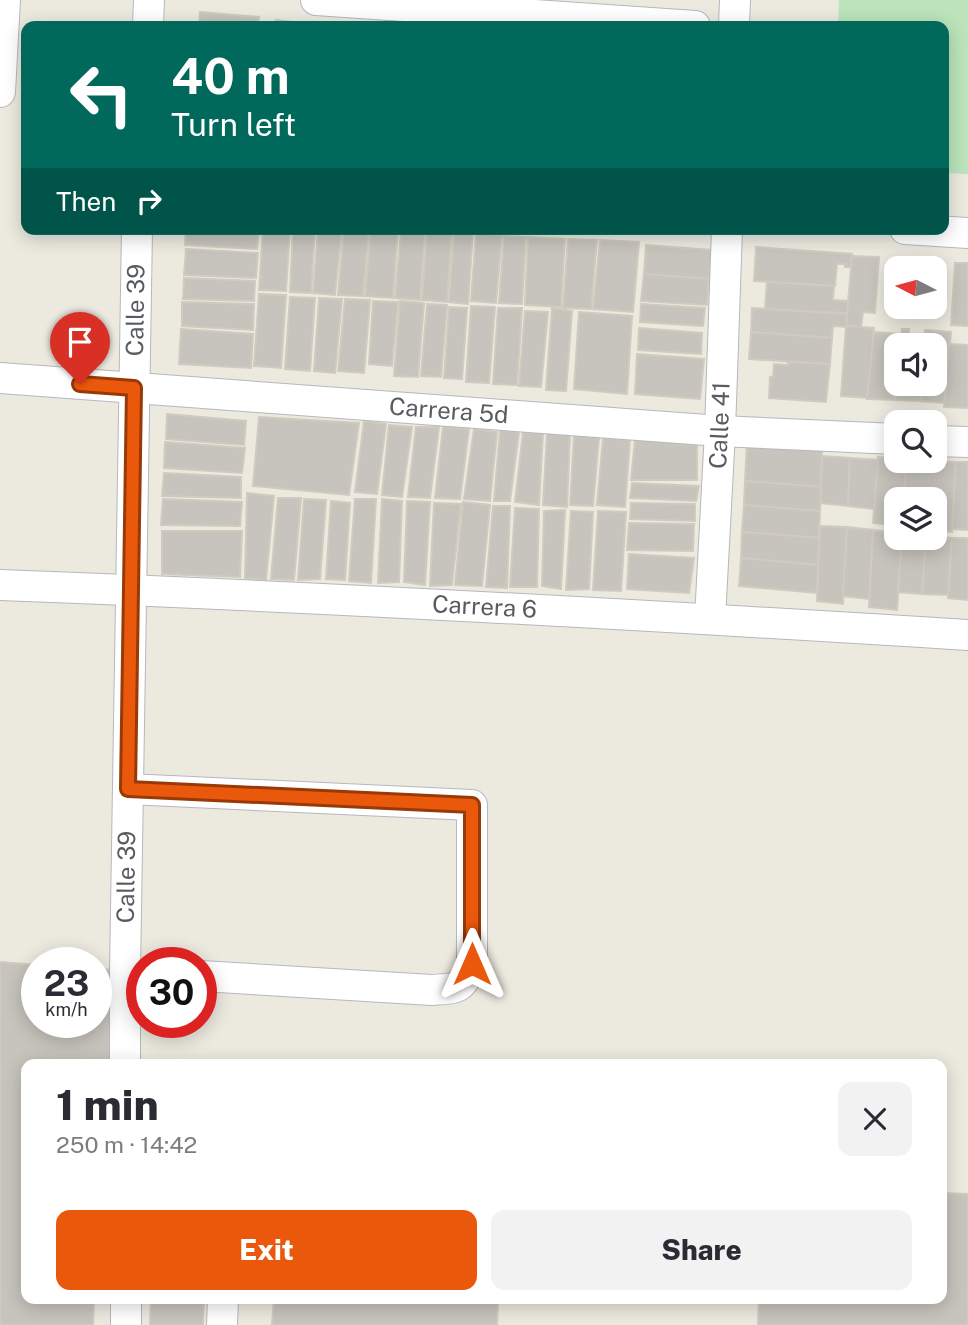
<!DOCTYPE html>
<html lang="en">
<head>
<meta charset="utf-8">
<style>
  :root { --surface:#fff; --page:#f2f2f3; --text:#2b2b33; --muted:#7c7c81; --accent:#ea580c }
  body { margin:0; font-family:"Public Sans",sans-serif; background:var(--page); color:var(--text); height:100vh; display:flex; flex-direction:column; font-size:26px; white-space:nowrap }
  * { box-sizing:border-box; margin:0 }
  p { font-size:23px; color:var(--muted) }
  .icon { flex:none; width:38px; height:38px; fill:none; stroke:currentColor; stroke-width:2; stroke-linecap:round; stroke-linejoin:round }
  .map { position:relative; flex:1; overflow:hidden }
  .details { position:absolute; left:21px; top:1059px; width:926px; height:245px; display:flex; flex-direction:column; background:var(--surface); border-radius:14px; box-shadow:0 4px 18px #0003 }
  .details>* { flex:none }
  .top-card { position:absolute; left:21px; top:21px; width:928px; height:214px; border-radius:14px; box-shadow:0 4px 18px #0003; background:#00695c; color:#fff; overflow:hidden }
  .needle { width:46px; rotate:276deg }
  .tools { position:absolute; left:884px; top:256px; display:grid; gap:14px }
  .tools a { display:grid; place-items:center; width:63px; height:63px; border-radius:14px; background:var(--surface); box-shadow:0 4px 18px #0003; font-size:35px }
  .speed { position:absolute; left:21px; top:947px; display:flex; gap:14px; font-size:35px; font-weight:700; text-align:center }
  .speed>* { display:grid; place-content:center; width:91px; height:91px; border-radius:50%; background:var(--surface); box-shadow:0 4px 18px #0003; line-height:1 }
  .speed small { font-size:18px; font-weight:400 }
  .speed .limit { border:10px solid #d22; background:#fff; color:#111 }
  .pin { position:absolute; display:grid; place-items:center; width:60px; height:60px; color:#fff; margin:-72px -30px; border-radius:50% 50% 50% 0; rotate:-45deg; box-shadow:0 0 7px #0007 }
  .pin .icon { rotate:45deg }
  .me { position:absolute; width:77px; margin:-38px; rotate:0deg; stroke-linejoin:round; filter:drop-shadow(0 0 5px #0008) }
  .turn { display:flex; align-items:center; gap:24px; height:147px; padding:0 35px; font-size:32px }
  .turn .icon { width:91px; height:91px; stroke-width:2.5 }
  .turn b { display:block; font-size:49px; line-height:60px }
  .then { display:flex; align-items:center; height:66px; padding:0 35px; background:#0003; gap:14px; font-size:26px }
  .round { display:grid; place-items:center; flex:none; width:74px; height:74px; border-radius:14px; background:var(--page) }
  .headline { display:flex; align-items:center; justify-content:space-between; height:119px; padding:0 35px }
  h1 { font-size:42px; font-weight:800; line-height:52px }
  .button { display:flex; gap:14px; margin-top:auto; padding:14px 35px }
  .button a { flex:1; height:80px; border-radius:14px; background:var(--accent); color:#fff; font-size:28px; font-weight:800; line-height:80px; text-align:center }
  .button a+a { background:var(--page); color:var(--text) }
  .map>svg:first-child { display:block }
  .green { fill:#bbe4bb }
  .building { fill:#c6c4bc; stroke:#d0cbbe; stroke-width:2 }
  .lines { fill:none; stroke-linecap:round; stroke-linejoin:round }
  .minor-casing { stroke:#b5b8bc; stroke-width:32 }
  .minor { stroke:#fff; stroke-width:30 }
  .route-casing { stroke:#983908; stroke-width:18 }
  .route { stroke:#ea580c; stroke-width:12 }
  .labels { text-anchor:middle; stroke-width:6; stroke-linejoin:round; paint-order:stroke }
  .street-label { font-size:24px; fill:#585c60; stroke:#fff }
</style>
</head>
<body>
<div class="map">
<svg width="968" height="1325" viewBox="0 0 968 1325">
  <rect width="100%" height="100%" fill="#ece9df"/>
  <!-- green -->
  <polygon class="green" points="839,0 968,0 968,174 943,173 943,26 838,26"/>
  <!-- building -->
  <g class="building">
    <polygon points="200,12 259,17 258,26 199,26"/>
    <polygon points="276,20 302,23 302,26 275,26"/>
    <polygon points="302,23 327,25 302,26"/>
    <polygon points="186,229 259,229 257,249 185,245"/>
    <polygon points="263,229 290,229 286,291 259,290"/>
    <polygon points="293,229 315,229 311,293 290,292"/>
    <polygon points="318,229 342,229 335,295 313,293"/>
    <polygon points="344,229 369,229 363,296 338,295"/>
    <polygon points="371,229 398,229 393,298 365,296"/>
    <polygon points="401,229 425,229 420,300 395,298"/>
    <polygon points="427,229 452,231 447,302 422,300"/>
    <polygon points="454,231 473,232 468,304 449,302"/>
    <polygon points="476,233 502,235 496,303 471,301"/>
    <polygon points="504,236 526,237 522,304 499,303"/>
    <polygon points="528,237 565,239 561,307 525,305"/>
    <polygon points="568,239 597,240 591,309 563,308"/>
    <polygon points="600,240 639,242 633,312 593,309"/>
    <polygon points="646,245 712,250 709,279 644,274"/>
    <polygon points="756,247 852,254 851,267 845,267 845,264 837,264 835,286 754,281"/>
    <polygon points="186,249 258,253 256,278 184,275"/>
    <polygon points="852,256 879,257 875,313 863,312 861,327 846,326"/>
    <polygon points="955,263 968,263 968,326 951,325"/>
    <polygon points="644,274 709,279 707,305 641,301"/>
    <polygon points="184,278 255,281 254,301 183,299"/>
    <polygon points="767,282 834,286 833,300 848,301 847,313 765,309"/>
    <polygon points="259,294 286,295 281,368 254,366"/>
    <polygon points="290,297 315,298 310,371 285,369"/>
    <polygon points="319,298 342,299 335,373 314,371"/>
    <polygon points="345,299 370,300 364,373 338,371"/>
    <polygon points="373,301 398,302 392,366 369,364"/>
    <polygon points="400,301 424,303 418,377 394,376"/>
    <polygon points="182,302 254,304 253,330 182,326"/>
    <polygon points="427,304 447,305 441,377 421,376"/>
    <polygon points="641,304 705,308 703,326 640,322"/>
    <polygon points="471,306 495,307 489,383 466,382"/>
    <polygon points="449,307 467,308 462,379 444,378"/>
    <polygon points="498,308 522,308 517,385 493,384"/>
    <polygon points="552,308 572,311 566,391 546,390"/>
    <polygon points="752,308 847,314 846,327 833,326 832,338 751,332"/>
    <polygon points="525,311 548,312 541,387 519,386"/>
    <polygon points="579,312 632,316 627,394 574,389"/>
    <polygon points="846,326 874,328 867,398 841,396"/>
    <polygon points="639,328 702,333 701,354 638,350"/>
    <polygon points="181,329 253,334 251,368 179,364"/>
    <polygon points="902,329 909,329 909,335 924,335 924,345 900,345"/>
    <polygon points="925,330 951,332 945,403 920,401 921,383 934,383 934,345 924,345"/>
    <polygon points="751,332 832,338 830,364 749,359"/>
    <polygon points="874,332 901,334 900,345 896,345 896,383 895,400 867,399"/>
    <polygon points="949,344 968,345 968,408 944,407"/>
    <polygon points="637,354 704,359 700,399 635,394"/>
    <polygon points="788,362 830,364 826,402 769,398 770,377 773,377 774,364 788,365"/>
    <polygon points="896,383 921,383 920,401 895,400"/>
    <polygon points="167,414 246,421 244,445 166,439"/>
    <polygon points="259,417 359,423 349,495 253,486"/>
    <polygon points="364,421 386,424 377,494 355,492"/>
    <polygon points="389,425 412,427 402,497 382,495"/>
    <polygon points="416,427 439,427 430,498 408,497"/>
    <polygon points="443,427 469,429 460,499 435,498"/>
    <polygon points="474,429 497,432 490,501 464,499"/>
    <polygon points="500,430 519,432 510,501 494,501"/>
    <polygon points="523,432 543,433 539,505 515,502"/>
    <polygon points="547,433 570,434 567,507 543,505"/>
    <polygon points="574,435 599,438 593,506 570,505"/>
    <polygon points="603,438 630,440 625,507 597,505"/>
    <polygon points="635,440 697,445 697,480 631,480"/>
    <polygon points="165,442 245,448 242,473 164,468"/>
    <polygon points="747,444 822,449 821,487 745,481"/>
    <polygon points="822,456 850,458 848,506 820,503"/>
    <polygon points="878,457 906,460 904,499 896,499 896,526 873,523"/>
    <polygon points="850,458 878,460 874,509 848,506"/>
    <polygon points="906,460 956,462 952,532 934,530 934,499 904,499"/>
    <polygon points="956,462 968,462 968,530 952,529"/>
    <polygon points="164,473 241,477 241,498 162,496"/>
    <polygon points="745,481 821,487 820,511 744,505"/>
    <polygon points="632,483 699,486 696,501 630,498"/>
    <polygon points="247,493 274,496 266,580 245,578"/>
    <polygon points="278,498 301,498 294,580 271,579"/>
    <polygon points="163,499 242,502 240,526 161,525"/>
    <polygon points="304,499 326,500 320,579 298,580"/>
    <polygon points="355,499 376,499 371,583 349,581"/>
    <polygon points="382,499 402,501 399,582 378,583"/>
    <polygon points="331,501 350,503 345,580 326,579"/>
    <polygon points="407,501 430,502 425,585 404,582"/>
    <polygon points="463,502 490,505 482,586 455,585"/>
    <polygon points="434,503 461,504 452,585 430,586"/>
    <polygon points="631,503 695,504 695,521 630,519"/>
    <polygon points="744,505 820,511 819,538 742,532"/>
    <polygon points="493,506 510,506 507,588 486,587"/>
    <polygon points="515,508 539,509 537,587 510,587"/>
    <polygon points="565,510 561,589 542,586 544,511"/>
    <polygon points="571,511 593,512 589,589 566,590"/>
    <polygon points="598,511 626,512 621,591 593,590"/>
    <polygon points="629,523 694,524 693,551 627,550"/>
    <polygon points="820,526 847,527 843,604 817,601"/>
    <polygon points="847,527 873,530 869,599 843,596"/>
    <polygon points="873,530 896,533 896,537 902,537 897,610 869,607"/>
    <polygon points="162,531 242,531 240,577 162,574"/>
    <polygon points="742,532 819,538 818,565 741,558"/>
    <polygon points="934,536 952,538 948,595 922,594 926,537"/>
    <polygon points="902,537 926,537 922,594 898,592"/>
    <polygon points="952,538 968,538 968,600 948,598"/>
    <polygon points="629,554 694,558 689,593 627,589"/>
    <polygon points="741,558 818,565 817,593 739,586"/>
    <polygon points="0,962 37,965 37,1022 96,1022 96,969 116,970 110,1064 26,1064 26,1298 94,1298 93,1325 0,1325"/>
    <polygon points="942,1193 968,1194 968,1325 758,1325 759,1298 942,1298"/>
    <polygon points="151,1298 204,1298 203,1325 150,1325"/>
    <polygon points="274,1298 498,1298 497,1325 272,1325"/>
  </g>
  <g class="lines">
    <defs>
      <g id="minor">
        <polyline points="316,0 695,26"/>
        <polyline points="148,26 149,0"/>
        <polyline points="734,26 735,0"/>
        <polyline points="0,92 5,0"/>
        <polyline points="905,229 968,233"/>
        <path id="s1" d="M0 378 720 431 896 439"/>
        <polyline points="934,441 968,442"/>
        <path id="s2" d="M0 585C323 597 646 615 968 635"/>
        <path id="s3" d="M710 619 720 431 727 229"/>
        <path d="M128 789 472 805V964C461 990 459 988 432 990L201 976"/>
        <path id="s4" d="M125 1064V972L137 229"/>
        <polyline points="126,1298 126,1325"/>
        <polyline points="222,1325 223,1298"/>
      </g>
    </defs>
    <!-- minor casing -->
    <use href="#minor" class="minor-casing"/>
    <!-- minor -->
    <use href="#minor" class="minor"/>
  </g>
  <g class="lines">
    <defs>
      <polyline id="route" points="80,384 134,388 128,789 472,805 472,964"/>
    </defs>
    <!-- route casing -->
    <use href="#route" class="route-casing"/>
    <!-- route -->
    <use href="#route" class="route"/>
  </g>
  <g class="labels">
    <!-- street labels -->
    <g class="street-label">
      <text dy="8" stroke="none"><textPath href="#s4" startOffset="754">Calle 39</textPath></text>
      <text dy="8" stroke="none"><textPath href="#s1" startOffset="450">Carrera 5d</textPath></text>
      <text dy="8" stroke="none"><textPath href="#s3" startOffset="194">Calle 41</textPath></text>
      <text dy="8" stroke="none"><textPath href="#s2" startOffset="485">Carrera 6</textPath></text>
      <text dy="8" stroke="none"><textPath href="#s4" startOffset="187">Calle 39</textPath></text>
    </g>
  </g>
</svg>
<div class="tools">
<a><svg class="needle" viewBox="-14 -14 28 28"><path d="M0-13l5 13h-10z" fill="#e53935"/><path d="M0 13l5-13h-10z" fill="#7c7c81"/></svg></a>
<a><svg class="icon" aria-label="sound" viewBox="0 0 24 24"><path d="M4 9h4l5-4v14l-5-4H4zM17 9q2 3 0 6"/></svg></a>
<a><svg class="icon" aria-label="search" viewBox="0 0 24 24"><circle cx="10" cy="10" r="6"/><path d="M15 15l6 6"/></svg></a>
<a><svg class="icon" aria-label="layers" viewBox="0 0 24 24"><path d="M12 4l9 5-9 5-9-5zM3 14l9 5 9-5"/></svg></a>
</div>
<div class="speed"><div>23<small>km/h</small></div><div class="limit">30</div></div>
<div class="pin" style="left:80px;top:384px;background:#d93025"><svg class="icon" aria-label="arrive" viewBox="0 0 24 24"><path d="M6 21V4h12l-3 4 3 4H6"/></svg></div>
<svg class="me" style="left:472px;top:964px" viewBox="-20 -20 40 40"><path d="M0-17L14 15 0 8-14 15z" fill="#ea580c" stroke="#fff" stroke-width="4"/></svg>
<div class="top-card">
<div class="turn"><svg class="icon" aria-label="left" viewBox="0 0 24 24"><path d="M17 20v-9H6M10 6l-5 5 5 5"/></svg><div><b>40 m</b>Turn left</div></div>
<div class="then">Then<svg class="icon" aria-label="right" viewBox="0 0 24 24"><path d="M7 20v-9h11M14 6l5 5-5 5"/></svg></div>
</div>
<section class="details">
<div class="headline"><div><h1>1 min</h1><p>250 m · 14:42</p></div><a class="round"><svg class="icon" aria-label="close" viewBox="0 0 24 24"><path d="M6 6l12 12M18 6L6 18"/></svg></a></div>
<div class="button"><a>Exit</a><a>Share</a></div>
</section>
</div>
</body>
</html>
